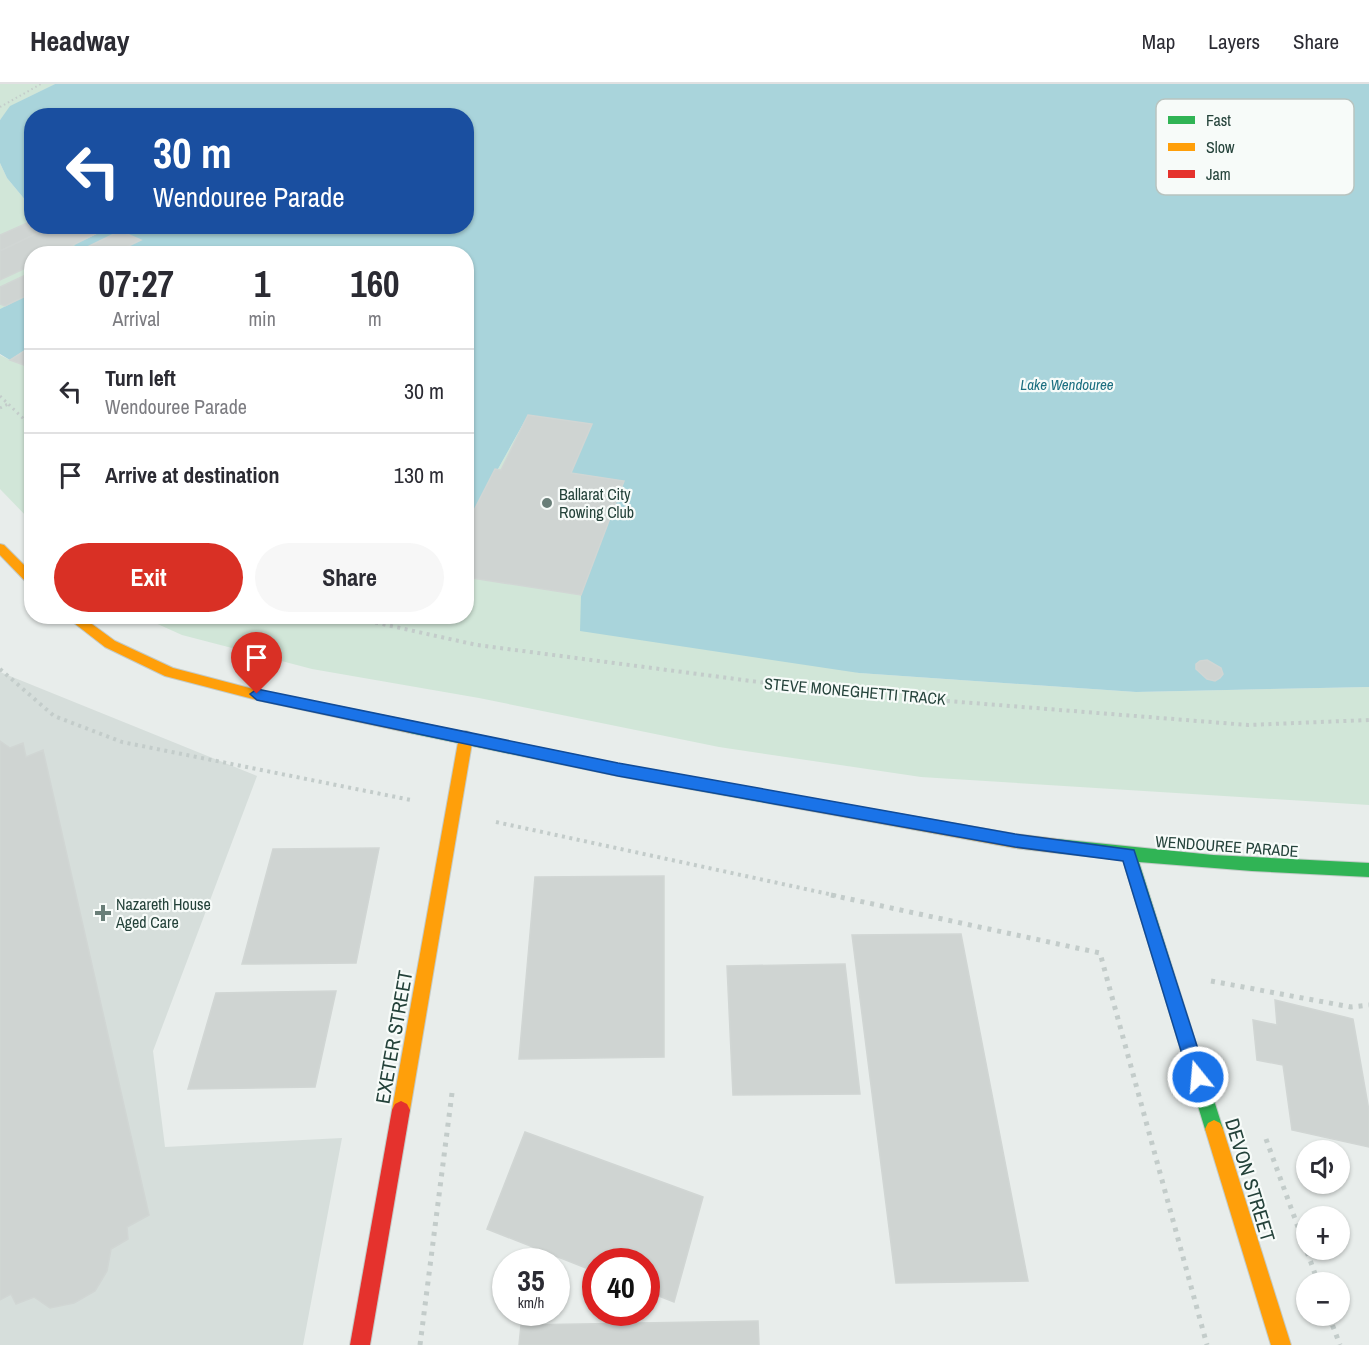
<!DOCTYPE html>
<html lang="en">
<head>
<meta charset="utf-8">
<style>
  :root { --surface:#fff; --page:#f7f7f7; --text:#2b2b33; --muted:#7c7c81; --line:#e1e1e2; --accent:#d93025 }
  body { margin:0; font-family:"Archivo Narrow",sans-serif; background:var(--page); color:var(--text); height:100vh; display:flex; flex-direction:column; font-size:22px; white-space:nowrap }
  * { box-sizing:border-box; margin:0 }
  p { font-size:20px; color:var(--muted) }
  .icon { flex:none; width:33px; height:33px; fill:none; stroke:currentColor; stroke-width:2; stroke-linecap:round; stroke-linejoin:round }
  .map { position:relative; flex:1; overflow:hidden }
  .sheet { position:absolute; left:24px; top:162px; width:450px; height:378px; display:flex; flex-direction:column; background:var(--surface); border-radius:24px; box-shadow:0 2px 4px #0004 }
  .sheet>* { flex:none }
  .guide { position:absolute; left:24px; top:24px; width:450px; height:126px; border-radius:24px; box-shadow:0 2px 4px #0004; background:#1a4fa0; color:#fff; overflow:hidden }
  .fabs { position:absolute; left:1296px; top:1056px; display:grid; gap:12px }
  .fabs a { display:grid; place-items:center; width:54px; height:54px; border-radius:50%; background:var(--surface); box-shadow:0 2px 4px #0004; font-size:30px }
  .speed { position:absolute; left:492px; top:1164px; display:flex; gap:12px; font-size:30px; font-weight:700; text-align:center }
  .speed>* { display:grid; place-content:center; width:78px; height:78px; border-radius:50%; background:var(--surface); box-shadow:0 2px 4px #0004; line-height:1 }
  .speed small { font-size:15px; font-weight:400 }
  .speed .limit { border:9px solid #d22; background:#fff; color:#111 }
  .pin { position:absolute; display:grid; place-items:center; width:51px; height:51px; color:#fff; margin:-62px -26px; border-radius:50% 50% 50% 0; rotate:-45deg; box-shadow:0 0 6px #0007 }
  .pin .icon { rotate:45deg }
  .me { position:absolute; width:66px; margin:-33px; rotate:343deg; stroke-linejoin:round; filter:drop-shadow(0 0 4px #0008) }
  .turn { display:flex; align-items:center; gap:21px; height:126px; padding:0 30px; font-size:27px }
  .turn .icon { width:78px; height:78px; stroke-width:2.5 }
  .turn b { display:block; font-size:42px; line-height:51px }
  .eta { display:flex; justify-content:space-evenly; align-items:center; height:102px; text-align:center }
  .eta b { font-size:36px; font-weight:700; line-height:42px }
  .cta { display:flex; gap:12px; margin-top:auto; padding:12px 30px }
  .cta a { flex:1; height:69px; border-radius:36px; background:var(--accent); color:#fff; font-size:24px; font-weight:700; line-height:69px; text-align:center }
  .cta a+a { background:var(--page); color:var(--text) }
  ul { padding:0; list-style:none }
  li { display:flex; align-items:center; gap:18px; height:84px; padding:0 30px; border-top:2px solid var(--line) }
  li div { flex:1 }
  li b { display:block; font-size:22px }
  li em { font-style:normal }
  header { display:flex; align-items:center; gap:36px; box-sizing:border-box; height:84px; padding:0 30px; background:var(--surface); border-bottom:2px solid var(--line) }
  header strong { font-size:28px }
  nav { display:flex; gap:33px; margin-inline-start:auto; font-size:21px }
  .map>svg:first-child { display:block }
  .built { fill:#d6dedb }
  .green { fill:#d1e6d8 }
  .water { fill:#a9d4db }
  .building { fill:#cfd4d2; stroke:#d1d6d4; stroke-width:1.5 }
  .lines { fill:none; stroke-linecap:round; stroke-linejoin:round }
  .fast-casing { stroke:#c3cbc8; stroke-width:2 }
  .slow-casing { stroke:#c3cbc8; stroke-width:2 }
  .jam-casing { stroke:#c3cbc8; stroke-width:2 }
  .path-far3 { stroke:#c3ccca; stroke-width:2; stroke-dasharray:1.5 3; stroke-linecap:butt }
  .path-far2 { stroke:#c3ccca; stroke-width:3; stroke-dasharray:2 4; stroke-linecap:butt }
  .path-far1 { stroke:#c3ccca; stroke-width:4; stroke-dasharray:3 4.5; stroke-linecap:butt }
  .path { stroke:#c3ccca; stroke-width:5; stroke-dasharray:4 6; stroke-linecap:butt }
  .fast { fill:#30b455; fill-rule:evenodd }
  .slow { fill:#ff9f0a; fill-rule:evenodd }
  .jam { fill:#e5322d; fill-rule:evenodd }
  .route { fill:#1a73e8; stroke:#114b97; stroke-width:1.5 }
  .poi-dot { fill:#697e78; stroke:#f7fbf9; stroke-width:2 }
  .labels { text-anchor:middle; stroke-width:4.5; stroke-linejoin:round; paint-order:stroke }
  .far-water-label { font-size:15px; font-style:italic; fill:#1c6f80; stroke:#f7fbf9 }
  .poi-label { font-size:16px; fill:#24423a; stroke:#f7fbf9; text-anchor:start }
  .street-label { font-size:16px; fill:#24423a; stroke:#f7fbf9 }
  .near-street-label { font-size:20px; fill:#24423a; stroke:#f7fbf9 }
  .key { fill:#f7fbf9; stroke:#b8c4c0; stroke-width:1.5 }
  .key-label { font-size:16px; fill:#24423a }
</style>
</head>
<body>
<header>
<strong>Headway</strong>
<nav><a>Map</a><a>Layers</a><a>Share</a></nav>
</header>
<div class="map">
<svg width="1369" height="1261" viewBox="0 0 1369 1261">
  <rect width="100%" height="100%" fill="#e8edeb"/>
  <!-- built -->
  <polygon class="built" points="0,588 257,692 153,967 165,1063 342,1054 303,1261 0,1261"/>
  <!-- green -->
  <g class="green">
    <polygon points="0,0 55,0 11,22 0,36"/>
    <polygon points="0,79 7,94 31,123 32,142 111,143 74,160 120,147 112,169 32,170 31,209 0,225"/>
    <polygon points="31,262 31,437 0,405 0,271 10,276"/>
    <polygon points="528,331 592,340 624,397 581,511 859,589 1136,608 1369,603 1369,721 921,693 719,663 479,614 312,585 182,551 142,533 466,532 467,442 495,385 498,385"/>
  </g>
  <!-- water -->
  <g class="water">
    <polygon points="55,0 1369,0 1369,603 1136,608 859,589 580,547 581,511 624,397 571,389 528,331 498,385 495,385 467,442 466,170 112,169 120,147 83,165 73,161 111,143 466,142 466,32 32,32 31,123 7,94 0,79 0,36 10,22"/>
    <polygon points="31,209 31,262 10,276 0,270 0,225"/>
  </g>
  <!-- building -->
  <g class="building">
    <polygon points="32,137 32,142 52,142 0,167 0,151"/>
    <polygon points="52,142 111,142 55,170 32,170 32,181 0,196 0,167"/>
    <polygon points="120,147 141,156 112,170 73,170"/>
    <polygon points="32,188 32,209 5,222 0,220 0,203"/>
    <polygon points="32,262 32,284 10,276"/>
    <polygon points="528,331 592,340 571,389 624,397 581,511 466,493 466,442 495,385 501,386"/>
    <polygon points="1207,576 1221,584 1223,590 1220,594 1215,597 1207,595 1196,585 1196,580 1200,577"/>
    <polygon points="0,657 10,664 23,659 26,673 43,666 149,1131 127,1143 128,1155 111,1165 107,1187 95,1207 74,1219 50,1224 34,1213 16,1220 11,1210 0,1216"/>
    <polygon points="379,764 356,879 242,880 273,765"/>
    <polygon points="664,792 664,973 519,975 535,793"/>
    <polygon points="961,850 1028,1197 896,1199 852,851"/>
    <polygon points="845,880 860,1010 733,1011 727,882"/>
    <polygon points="336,907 315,1003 188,1005 216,909"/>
    <polygon points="1275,916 1353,935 1369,1027 1369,1063 1292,1046 1283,981 1257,976 1253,936 1277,941"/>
    <polygon points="525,1048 703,1113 674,1218 646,1207 646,1178 596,1178 596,1188 487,1145"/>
    <polygon points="758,1237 759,1261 519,1261 521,1241"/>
  </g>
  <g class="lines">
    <defs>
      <g id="fast">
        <polygon points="410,637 618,680 778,709 783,711 785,715 783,719 778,721 618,692 410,649 405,647 403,643 405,639"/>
        <polygon points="1057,755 1213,771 1369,779 1369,793 1252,787 1139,778 1223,1045 1220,1051 1214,1054 1208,1051 1205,1045 1123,776 1057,769 1052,767 1050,762 1052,757"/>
      </g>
      <g id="slow">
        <polygon points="0,460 4,461 32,489 32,501 28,500 0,471"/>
        <polygon points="65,532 81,532 115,557 173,584 257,606 410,637 415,639 417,643 415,647 410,649 257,616 165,592 105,563"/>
        <polygon points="466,647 471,649 473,653 410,1026 407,1032 401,1035 395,1032 392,1026 459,653 461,649"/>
        <polygon points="778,709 1015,750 1057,755 1062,757 1064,762 1062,767 1057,769 1015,764 778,721 773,719 771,715 773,711"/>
        <polygon points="1214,1036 1220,1039 1223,1045 1291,1261 1271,1261 1205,1045 1208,1039"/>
      </g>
      <polygon id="jam" points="401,1017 407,1020 410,1026 370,1261 350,1261 392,1026 395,1020"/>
    </defs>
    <!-- fast casing -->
    <use href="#fast" class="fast-casing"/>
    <!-- slow casing -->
    <use href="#slow" class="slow-casing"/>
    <!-- jam casing -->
    <use href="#jam" class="jam-casing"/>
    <!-- path-far3 -->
    <polyline class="path-far3" points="0,23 41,0"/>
    <!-- path-far2 -->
    <g class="path-far2">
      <polyline points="0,312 32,343"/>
      <polyline points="0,324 8,320"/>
    </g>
    <!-- path-far1 -->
    <g class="path-far1">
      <polyline points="346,532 477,561 835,608 1248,641 1369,636"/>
      <polyline points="0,585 54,632 122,658 411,716"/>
      <polyline points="496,738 838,812"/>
    </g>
    <!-- path -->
    <g class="path">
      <polyline points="831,811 1100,869 1207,1261"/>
      <polyline points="1211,897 1351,923 1369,921"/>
      <polyline points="1266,1055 1318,1198"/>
      <polyline points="1329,1232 1340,1261"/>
      <polyline points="420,1261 452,1009"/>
    </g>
    <!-- fast -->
    <use href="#fast" class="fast"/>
    <!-- slow -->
    <use href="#slow" class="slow"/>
    <!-- jam -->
    <use href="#jam" class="jam"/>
  </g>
  <!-- route -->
  <polygon class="route" points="257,605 618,679 1015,750 1134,766 1207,993 1204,1000 1198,1002 1192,1000 1189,993 1123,777 1015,763 618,692 257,616 250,610"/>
  <!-- markers -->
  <g class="poi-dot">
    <circle cx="547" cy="419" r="6"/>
    <path d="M100 820h6v6h6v6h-6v6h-6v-6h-6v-6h6z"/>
  </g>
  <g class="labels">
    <!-- far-water labels -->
    <g class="far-water-label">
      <text x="1067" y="306">Lake Wendouree</text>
    </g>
    <!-- poi labels -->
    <g class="poi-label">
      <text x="559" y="416">Ballarat City<tspan x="559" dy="18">Rowing Club</tspan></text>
      <text x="116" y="826">Nazareth House<tspan x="116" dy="18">Aged Care</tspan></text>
    </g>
    <!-- street labels -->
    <g class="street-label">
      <text transform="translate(855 607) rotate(5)" y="6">STEVE MONEGHETTI TRACK</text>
      <text transform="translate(1227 762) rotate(4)" y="6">WENDOUREE PARADE</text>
    </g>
    <!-- near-street labels -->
    <g class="near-street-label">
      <text transform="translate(394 953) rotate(-80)" y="7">EXETER STREET</text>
      <text transform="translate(1250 1096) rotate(73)" y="7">DEVON STREET</text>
    </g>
  </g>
  <!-- legend -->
  <rect x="1156" y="15" width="198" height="96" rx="9" class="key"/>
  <rect x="1168" y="32" width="27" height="8" fill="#30b455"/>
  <rect x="1168" y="59" width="27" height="8" fill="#ff9f0a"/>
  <rect x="1168" y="86" width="27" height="8" fill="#e5322d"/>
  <g class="key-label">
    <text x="1206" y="42">Fast</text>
    <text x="1206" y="69">Slow</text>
    <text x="1206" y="96">Jam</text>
  </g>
</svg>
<div class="fabs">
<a><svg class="icon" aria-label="sound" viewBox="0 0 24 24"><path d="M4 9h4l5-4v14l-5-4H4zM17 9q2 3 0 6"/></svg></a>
<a>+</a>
<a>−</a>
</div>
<div class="speed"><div>35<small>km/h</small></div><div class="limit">40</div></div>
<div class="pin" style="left:257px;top:610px;background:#d93025"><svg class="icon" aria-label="arrive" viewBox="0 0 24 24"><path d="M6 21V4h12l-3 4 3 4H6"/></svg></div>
<svg class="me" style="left:1198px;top:993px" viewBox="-20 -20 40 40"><circle r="17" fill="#1a73e8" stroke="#fff" stroke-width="3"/><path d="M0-11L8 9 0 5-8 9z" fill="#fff"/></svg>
<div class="guide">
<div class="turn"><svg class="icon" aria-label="left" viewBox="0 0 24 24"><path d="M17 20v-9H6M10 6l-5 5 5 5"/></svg><div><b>30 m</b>Wendouree Parade</div></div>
</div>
<section class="sheet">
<div class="eta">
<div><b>07:27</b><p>Arrival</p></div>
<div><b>1</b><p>min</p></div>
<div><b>160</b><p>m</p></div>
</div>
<ul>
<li><svg class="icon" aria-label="left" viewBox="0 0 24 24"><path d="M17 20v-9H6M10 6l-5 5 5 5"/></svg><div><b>Turn left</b><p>Wendouree Parade</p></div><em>30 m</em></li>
<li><svg class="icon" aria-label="arrive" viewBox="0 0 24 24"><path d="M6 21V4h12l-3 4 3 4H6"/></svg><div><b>Arrive at destination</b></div><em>130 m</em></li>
</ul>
<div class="cta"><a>Exit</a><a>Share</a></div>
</section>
</div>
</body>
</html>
